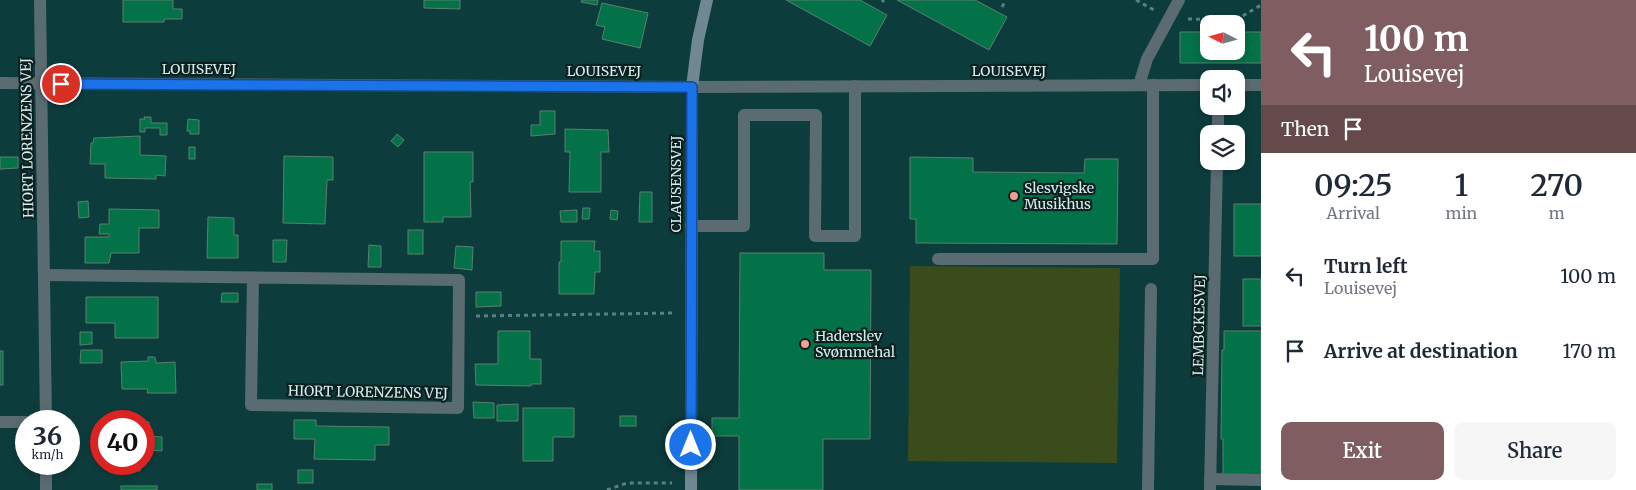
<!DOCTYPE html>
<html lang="en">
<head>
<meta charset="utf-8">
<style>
  :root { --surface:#fff; --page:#f6f6f7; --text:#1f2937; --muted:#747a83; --accent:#7f5d60 }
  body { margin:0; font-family:Merriweather,serif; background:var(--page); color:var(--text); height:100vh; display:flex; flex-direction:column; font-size:19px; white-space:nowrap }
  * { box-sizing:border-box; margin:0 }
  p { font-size:16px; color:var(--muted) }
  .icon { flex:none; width:28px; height:28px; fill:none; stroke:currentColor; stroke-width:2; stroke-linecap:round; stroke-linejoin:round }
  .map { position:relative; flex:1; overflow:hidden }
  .drawer { display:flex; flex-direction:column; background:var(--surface); width:375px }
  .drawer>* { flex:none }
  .guide { background:#7f5d60; color:#fff; overflow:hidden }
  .needle { width:32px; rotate:276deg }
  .buttons { position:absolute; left:1200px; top:15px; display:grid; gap:10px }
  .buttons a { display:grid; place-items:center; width:45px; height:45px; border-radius:10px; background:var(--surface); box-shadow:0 2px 8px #0003; font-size:25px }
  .speed { position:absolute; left:15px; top:410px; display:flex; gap:10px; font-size:25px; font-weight:700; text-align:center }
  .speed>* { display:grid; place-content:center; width:65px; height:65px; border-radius:50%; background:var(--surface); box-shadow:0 2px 8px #0003; line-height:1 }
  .speed small { font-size:12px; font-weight:400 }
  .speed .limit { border:8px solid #d22; background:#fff; color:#111 }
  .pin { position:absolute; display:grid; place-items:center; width:42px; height:42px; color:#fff; margin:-21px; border:2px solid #fff; border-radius:50%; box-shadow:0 1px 5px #0007 }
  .me { position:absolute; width:55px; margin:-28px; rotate:0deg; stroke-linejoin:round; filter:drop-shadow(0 0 4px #0008) }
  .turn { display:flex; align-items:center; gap:18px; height:105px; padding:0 20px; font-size:22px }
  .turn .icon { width:65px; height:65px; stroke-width:2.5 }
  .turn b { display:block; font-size:35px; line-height:42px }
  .then { display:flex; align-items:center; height:48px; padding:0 20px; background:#0003; gap:10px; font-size:19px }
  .eta { display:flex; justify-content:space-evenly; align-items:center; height:85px; text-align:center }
  .eta b { font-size:30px; font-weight:600; line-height:35px }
  .button { display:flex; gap:10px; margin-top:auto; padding:10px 20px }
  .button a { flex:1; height:58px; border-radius:10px; background:var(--accent); color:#fff; font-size:20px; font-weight:600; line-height:58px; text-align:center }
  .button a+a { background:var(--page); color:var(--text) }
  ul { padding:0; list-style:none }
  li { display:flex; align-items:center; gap:15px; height:75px; padding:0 20px }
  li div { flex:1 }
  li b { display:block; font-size:19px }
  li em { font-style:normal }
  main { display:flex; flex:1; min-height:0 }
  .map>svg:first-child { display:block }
  .green { fill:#3a4c1c }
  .building { fill:#037249; stroke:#5c7f6c }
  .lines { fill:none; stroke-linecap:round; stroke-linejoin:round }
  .path { stroke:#5a8180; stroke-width:3; stroke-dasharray:4 4; stroke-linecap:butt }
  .lane { stroke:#5b6b72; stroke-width:12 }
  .street { stroke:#5b6b72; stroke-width:12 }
  .secondary { stroke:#6f8894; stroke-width:12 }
  .route-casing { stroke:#114b97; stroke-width:12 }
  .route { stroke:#1a73e8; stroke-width:9 }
  .poi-dot { fill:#f59c93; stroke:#0d2020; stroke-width:2 }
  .labels { text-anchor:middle; stroke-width:4.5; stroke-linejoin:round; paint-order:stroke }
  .street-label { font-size:14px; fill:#d5edec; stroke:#0d2020 }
  .poi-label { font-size:14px; fill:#d5edec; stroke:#0d2020; text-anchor:start }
</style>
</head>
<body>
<main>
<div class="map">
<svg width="1261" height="490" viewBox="0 0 1261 490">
  <rect width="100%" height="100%" fill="#0c3d3c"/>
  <!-- green -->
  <polygon class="green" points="910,266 1120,268 1117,463 908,461"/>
  <!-- building -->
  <g class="building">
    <polygon points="123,0 173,0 173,9 182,9 182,19 164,19 164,22 123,22"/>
    <polygon points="424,0 460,0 460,9 424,8"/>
    <polygon points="582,0 598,0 597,5 581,2"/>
    <polygon points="786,0 860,0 887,15 870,46"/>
    <polygon points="897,0 975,0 1007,17 989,50"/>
    <polygon points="602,3 648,13 640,48 602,39 605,27 596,25"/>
    <polygon points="1180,32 1209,32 1209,51 1236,51 1236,32 1261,32 1261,63 1180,63"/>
    <polygon points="540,111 555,111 555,134 531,136 531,125 540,125"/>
    <polygon points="144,117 151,117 151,123 167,123 167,135 160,135 160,128 145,128 145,132 140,132 140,119 145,119"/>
    <polygon points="188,119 199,120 199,134 190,134 190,131 187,131"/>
    <polygon points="565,129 608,130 609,152 601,152 601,192 569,192 570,152 565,152"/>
    <polygon points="397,134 404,140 398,147 391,141"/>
    <polygon points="140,136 140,155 166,156 165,176 156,175 156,179 105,178 105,164 90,164 91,143 93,143 94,138"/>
    <rect x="189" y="147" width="6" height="12"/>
    <polygon points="424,152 473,152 473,182 470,182 471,217 443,217 443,222 424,222"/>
    <polygon points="284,156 333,157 333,180 327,180 325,224 283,223"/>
    <polygon points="0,157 18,157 18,168 0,169"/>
    <polygon points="910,157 973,158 973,172 1084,173 1085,159 1118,159 1117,244 916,243 916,219 910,219"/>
    <polygon points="640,192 652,192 652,222 639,222"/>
    <polygon points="88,201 89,217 79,218 78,202"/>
    <rect x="1234" y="204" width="27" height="52"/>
    <polygon points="583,208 590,208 589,219 582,219"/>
    <polygon points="109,209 159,210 159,228 139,228 139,253 111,253 109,263 85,263 85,237 109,237 109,234 99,234 100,224 109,224"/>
    <polygon points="577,210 577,222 561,222 560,211"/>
    <polygon points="611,210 618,211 617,220 610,219"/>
    <polygon points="208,217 234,218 234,235 238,235 238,258 207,258"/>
    <rect x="408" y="230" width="15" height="24"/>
    <polygon points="273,240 287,240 286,262 273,262"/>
    <polygon points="561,241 595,241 594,251 600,251 600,272 595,272 594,294 559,294 559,262 561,262"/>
    <polygon points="369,245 381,246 381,267 368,267"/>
    <polygon points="456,246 473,247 472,270 454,268"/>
    <polygon points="740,253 824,253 824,270 871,270 870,439 823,439 823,490 739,490 739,436 712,436 712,418 739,418"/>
    <rect x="1243" y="279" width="18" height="47"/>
    <polygon points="476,292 501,292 501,306 476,307"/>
    <polygon points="222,293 238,293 238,302 221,302"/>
    <polygon points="86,297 158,297 158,338 115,338 115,323 86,323"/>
    <polygon points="498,331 530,331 530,359 541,359 541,384 531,384 531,386 476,385 475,364 498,364"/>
    <polygon points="1224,331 1261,331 1261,475 1223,475 1223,439 1221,439 1222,350 1224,350"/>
    <polygon points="80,332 92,332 92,344 80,345"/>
    <polygon points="81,350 102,350 102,363 80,363"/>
    <rect x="0" y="351" width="3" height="34"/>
    <polygon points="148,357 155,357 156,363 175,362 176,393 147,393 148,389 122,389 121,362 148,361"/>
    <polygon points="473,402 494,403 494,418 474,418"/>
    <polygon points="518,404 518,421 497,421 497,405"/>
    <polygon points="523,408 574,408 574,437 553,437 553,461 523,461"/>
    <rect x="620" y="416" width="16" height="10"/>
    <polygon points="294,420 316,420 316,426 389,427 389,445 375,445 375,460 314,459 315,439 294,439"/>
    <polygon points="144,422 149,422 149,436 162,437 162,451 149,450 149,452 144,452"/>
    <polygon points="117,464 140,464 140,471 116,471"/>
    <rect x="298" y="470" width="15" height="13"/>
    <rect x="257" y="484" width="15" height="6"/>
    <rect x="121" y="486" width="36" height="4"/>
  </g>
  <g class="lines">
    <!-- path -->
    <g class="path">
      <polyline points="1136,0 1154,10"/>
      <polyline points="882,2 884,0"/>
      <polyline points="1002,7 1006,0"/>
      <polyline points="1188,19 1236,20 1261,5"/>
      <polyline points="476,316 675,313"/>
      <polyline points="607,490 627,483 672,483"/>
    </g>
    <!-- lane -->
    <g class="lane">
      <polyline points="1139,85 1147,59 1179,0"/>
      <polyline points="691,226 744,226 744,115 816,115 815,236 855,236 855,86"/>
      <polyline points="938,259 1153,259 1153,85"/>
      <polyline points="1210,479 1261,480"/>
      <polyline points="1148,490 1151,289"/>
    </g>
    <!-- street -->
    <g class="street">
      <polyline points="40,0 46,421"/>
      <polyline points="0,83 692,87 1209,85"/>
      <polyline points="1236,85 1261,85"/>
      <polyline points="1218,134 1218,106"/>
      <polyline points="45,275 459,280 458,408 251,405 253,278"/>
      <polyline points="0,422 26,422"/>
      <polyline points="46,464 46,490"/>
      <polyline points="1210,490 1217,161"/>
    </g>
    <!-- secondary -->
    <polyline class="secondary" points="691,490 692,87 698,40 707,0"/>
  </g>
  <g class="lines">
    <defs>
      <polyline id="route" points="61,84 692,87 691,445"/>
    </defs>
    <!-- route casing -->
    <use href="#route" class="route-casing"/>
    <!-- route -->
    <use href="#route" class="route"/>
  </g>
  <!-- markers -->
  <g class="poi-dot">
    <circle cx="1014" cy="196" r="5"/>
    <circle cx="805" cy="344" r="5"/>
  </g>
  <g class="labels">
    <!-- street labels -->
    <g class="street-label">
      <text x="199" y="74">LOUISEVEJ</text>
      <text x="604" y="76">LOUISEVEJ</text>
      <text x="1009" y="76">LOUISEVEJ</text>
      <text transform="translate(27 138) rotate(-91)" y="5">HIORT LORENZENS VEJ</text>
      <text transform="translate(676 184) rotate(-90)" y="5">CLAUSENSVEJ</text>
      <text transform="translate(1199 325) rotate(-89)" y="5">LEMBCKESVEJ</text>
      <text transform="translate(368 392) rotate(1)" y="5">HIORT LORENZENS VEJ</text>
    </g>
    <!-- poi labels -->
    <g class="poi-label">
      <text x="1024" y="193">Slesvigske<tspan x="1024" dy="16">Musikhus</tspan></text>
      <text x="815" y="341">Haderslev<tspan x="815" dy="16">Svømmehal</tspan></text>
    </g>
  </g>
</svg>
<div class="buttons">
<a><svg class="needle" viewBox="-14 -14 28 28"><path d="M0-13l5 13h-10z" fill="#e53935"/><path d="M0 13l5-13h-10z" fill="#747a83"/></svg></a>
<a><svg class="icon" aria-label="sound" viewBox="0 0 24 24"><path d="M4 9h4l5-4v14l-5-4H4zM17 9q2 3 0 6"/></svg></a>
<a><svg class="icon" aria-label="layers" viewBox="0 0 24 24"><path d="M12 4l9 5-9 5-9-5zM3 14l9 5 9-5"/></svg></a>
</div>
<div class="speed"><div>36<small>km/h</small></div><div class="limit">40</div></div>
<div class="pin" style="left:61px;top:84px;background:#d93025"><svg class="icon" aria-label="arrive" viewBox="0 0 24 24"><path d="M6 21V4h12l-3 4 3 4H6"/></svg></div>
<svg class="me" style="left:691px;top:445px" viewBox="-20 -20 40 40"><circle r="17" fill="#1a73e8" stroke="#fff" stroke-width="3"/><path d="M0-11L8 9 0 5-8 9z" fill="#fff"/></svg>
</div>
<section class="drawer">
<div class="guide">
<div class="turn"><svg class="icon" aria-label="left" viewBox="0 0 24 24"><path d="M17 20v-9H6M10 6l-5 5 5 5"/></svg><div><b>100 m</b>Louisevej</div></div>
<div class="then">Then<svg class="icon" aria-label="arrive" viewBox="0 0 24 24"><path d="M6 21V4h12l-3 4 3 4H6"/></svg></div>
</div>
<div class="eta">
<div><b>09:25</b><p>Arrival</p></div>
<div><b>1</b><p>min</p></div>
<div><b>270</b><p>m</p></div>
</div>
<ul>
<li><svg class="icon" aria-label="left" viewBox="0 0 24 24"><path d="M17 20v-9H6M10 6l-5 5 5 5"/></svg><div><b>Turn left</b><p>Louisevej</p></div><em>100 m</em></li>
<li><svg class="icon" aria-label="arrive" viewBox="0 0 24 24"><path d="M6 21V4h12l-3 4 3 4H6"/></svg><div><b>Arrive at destination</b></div><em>170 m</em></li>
</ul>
<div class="button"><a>Exit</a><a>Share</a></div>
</section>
</main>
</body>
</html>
